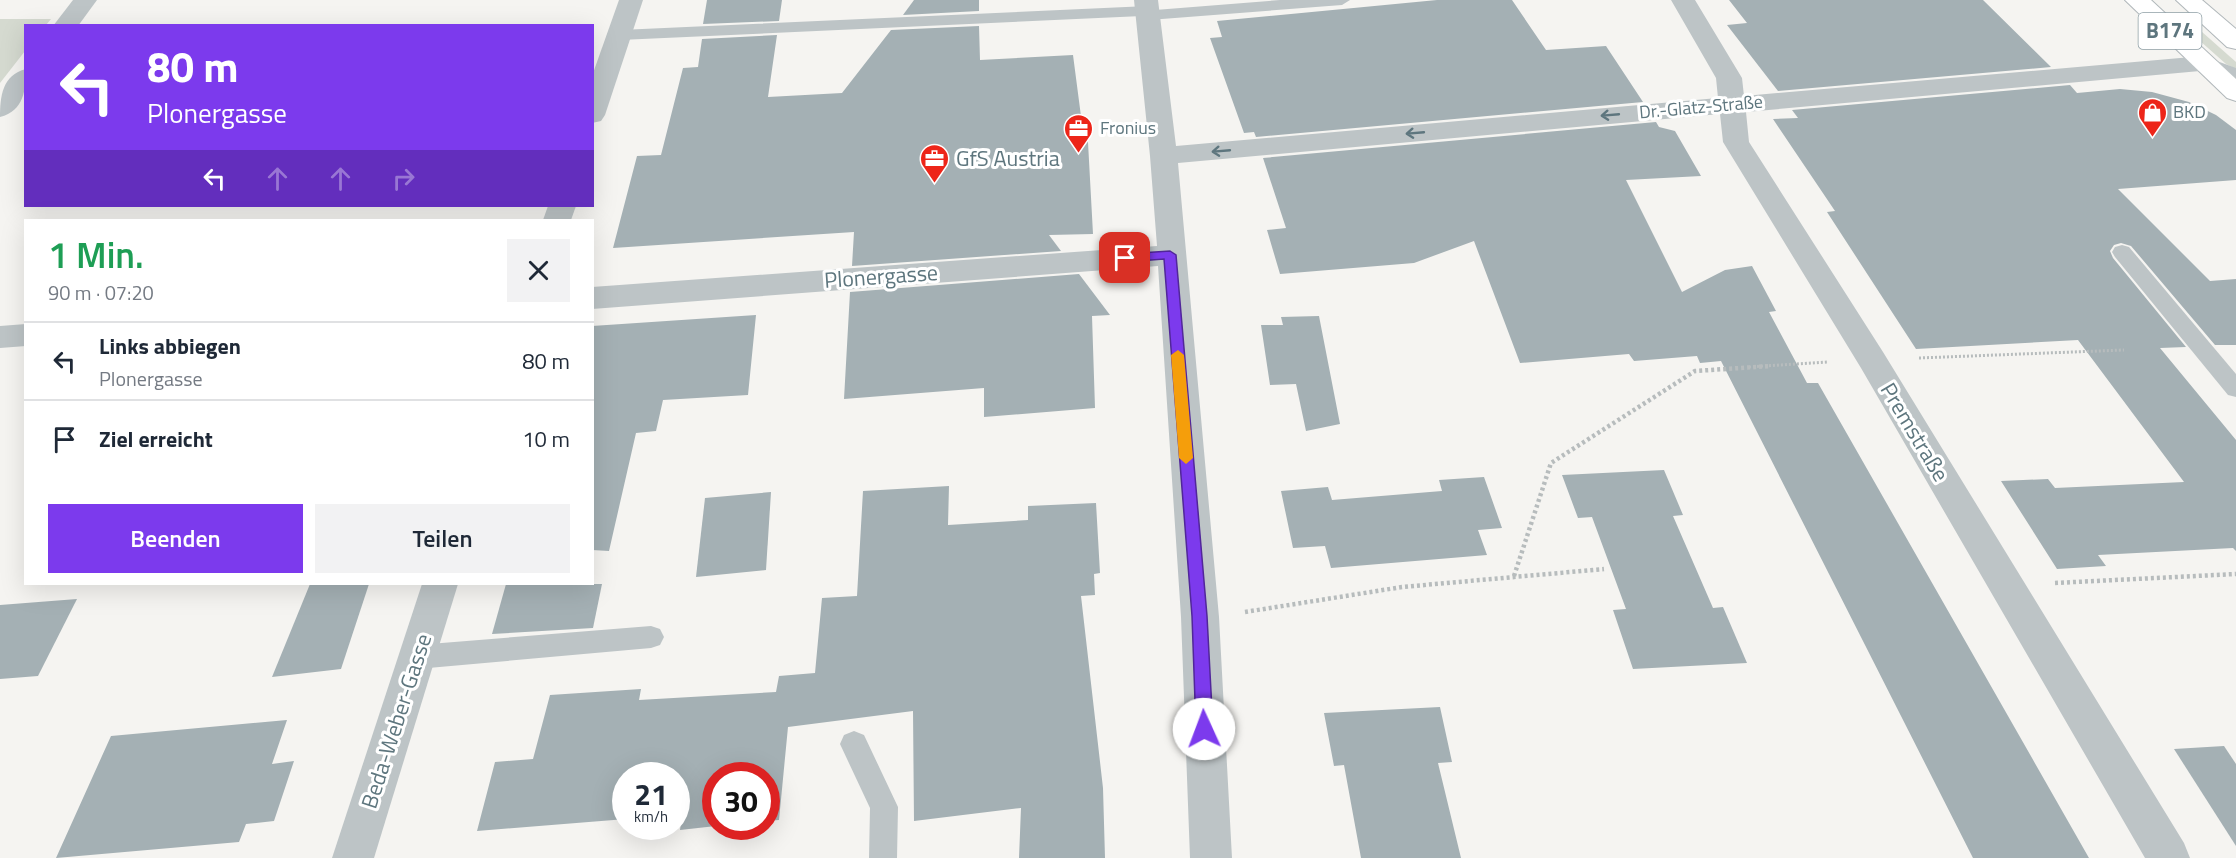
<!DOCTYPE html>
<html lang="de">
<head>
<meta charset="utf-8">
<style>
  :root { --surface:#fff; --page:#f2f2f3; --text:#1f2937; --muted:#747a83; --line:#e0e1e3; --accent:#7c3aed }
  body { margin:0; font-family:"Titillium Web",sans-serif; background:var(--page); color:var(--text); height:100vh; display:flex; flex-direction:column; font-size:22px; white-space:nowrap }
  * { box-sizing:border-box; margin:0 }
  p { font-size:20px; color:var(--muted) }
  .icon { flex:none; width:33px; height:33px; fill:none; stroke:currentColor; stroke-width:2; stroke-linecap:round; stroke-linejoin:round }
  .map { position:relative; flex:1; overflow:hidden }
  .sheet { position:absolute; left:24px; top:219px; width:570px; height:366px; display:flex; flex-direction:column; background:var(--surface); border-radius:0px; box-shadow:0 6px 24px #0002 }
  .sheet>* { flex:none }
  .hud { position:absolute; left:24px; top:24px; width:570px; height:183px; border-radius:0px; box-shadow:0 6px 24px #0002; background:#7c3aed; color:#fff; overflow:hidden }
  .speed { position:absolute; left:612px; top:762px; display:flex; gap:12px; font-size:30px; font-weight:700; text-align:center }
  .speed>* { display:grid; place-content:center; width:78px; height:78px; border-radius:50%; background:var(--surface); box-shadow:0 6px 24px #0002; line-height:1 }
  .speed small { font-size:15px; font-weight:400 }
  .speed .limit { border:9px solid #d22; background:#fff; color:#111 }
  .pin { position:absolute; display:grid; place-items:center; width:51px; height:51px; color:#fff; margin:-26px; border-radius:12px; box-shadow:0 3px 9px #0006 }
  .me { position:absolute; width:66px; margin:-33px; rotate:358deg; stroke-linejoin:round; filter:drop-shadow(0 0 4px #0008) }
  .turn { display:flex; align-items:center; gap:21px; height:126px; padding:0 24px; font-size:27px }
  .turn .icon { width:78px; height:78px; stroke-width:2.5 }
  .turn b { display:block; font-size:42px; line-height:51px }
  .lanes { display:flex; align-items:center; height:57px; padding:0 24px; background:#0003; justify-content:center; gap:30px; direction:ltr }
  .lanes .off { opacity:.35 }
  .round { display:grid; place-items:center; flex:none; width:63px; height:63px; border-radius:0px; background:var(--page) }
  .summary { display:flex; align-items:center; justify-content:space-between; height:102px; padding:0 24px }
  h1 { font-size:36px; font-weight:600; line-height:45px; color:#1e9e55 }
  .primary-button { display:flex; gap:12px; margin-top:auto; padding:12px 24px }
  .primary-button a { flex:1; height:69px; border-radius:0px; background:var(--accent); color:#fff; font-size:24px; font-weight:600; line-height:69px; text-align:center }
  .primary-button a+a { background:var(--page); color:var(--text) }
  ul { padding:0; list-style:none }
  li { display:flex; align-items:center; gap:18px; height:78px; padding:0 24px; border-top:2px solid var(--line) }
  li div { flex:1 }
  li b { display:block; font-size:22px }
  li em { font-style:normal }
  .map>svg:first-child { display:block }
  .green { fill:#d5dad0 }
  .building { fill:#a4b0b4 }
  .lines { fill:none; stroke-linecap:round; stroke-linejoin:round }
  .primary-casing { stroke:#b0b7ba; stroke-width:2 }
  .path-far1 { stroke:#b7bcbd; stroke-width:3; stroke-dasharray:2 2; stroke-linecap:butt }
  .path { stroke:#b7bcbd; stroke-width:4.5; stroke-dasharray:3 3; stroke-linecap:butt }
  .service { fill:#bdc4c6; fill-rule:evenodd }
  .minor { fill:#bdc4c6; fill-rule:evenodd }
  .primary { fill:#fff; fill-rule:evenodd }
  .oneway { stroke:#5e767e }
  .route { fill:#7c3aed; stroke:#51269a; stroke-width:1.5 }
  .slow { fill:#f59e0b }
  .labels { text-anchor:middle; stroke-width:6; stroke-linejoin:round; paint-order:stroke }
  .far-street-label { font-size:18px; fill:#5e767e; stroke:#fff }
  .far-poi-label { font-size:18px; fill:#5e767e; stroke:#fff; text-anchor:start }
  .shield { fill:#fff; stroke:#8e9fa5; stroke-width:1.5 }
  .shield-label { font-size:21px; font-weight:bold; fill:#5e767e }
  .poi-label { font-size:22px; fill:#5e767e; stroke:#fff; text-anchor:start }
  .street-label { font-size:22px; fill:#5e767e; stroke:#fff }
</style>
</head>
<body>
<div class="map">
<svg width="2236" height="858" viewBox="0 0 2236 858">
  <rect width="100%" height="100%" fill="#f5f4f1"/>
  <!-- green -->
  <g class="green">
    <polygon points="0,19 51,19 46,25 26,26 25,51 0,83"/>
    <polygon points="2181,24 2193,24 2236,62 2236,69 2226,64"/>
  </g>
  <!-- building -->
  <g class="building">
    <polygon points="707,0 782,0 779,21 703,24"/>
    <polygon points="914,0 979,0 979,11 903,15"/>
    <polygon points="1437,0 1512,0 1546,50 1606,46 1643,102 1256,137 1254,132 1244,133 1210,38 1222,37 1217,21"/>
    <polygon points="1729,0 1983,0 2051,67 1778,91 1727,25 1747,23"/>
    <polygon points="979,26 980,60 1073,55 1082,124 1087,124 1093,234 1049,235 1061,251 852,266 854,232 613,248 637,156 661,155 683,68 698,67 702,39 777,35 768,97 842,93 891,30"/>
    <polygon points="2070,85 2077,93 2120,89 2152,92 2189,102 2216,115 2236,130 2236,180 2118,189 2210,281 2236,279 2236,345 2215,345 2131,246 2121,243 2114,245 2110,251 2113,258 2186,347 2160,348 2236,440 2236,551 2233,548 2098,555 2106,566 2057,569 2001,481 2048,479 2055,488 2184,482 2078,340 1916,349 1827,212 1835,211 1773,119 1798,118 1792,110"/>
    <polygon points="1656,122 1659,127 1675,131 1701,176 1626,180 1682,292 1725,270 1752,266 1776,311 1769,312 1807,383 1818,383 2089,858 1973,858 1721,361 1700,363 1697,356 1634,361 1629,354 1520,363 1474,241 1414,263 1280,274 1267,230 1286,228 1263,158"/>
    <polygon points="1079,274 1110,315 1092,316 1095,408 984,417 984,388 844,399 850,292"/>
    <polygon points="756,315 748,395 663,400 656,431 636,433 609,551 592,550 592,326"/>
    <polygon points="1319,316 1340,424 1306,431 1296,384 1270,385 1261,325 1283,325 1281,317"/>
    <polygon points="1664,470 1683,515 1673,516 1713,608 1723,607 1747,663 1633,669 1613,610 1626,609 1592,517 1578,518 1562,475"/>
    <polygon points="1484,477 1502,528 1478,530 1487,555 1331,568 1325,546 1293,548 1281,491 1328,487 1332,500 1442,491 1439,480"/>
    <polygon points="949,486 948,525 1028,520 1028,506 1096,503 1100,573 1094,574 1095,595 1081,596 1103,788 1105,858 1019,858 1021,808 914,821 913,711 788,727 779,820 766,821 766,776 716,776 716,826 680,830 682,815 676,816 676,776 626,776 626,819 477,831 495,762 533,759 550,695 641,689 639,700 776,692 779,676 815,673 822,598 857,596 863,491"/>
    <polygon points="771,492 766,570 696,577 705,498"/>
    <polygon points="310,584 369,584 341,669 272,677"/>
    <polygon points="506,584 602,584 593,628 492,634"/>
    <polygon points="77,599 38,676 0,679 0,605"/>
    <polygon points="1440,707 1452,762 1438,763 1461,858 1361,858 1344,765 1334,766 1324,713"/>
    <polygon points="287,720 272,764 294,761 274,821 246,824 239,842 56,858 111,736"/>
    <polygon points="2224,746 2236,764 2236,846 2174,749"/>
  </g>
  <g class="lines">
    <defs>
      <g id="primary">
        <polygon points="2125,0 2151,0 2236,79 2236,101 2227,98"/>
        <polygon points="2176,0 2202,0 2236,29 2236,49 2227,47"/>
      </g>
    </defs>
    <!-- primary casing -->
    <use href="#primary" class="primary-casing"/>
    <!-- path-far1 -->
    <g class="path-far1">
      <polyline points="1919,358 2124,350"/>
      <polyline points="1749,367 1827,362"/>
    </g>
    <!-- path -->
    <g class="path">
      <polyline points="1514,576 1551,463 1695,371 1771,366"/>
      <polyline points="2055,583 2236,574"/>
      <polyline points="1245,612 1402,587 1604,569"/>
    </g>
    <!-- service -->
    <g class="service">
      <polygon points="1280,0 1350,0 1342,5 1149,20 1142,16 620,40 612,35 620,30 1148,6 1155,10"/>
      <polygon points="2122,245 2129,247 2236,374 2236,397 2228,395 2115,257 2112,252 2115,247"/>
      <polygon points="651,626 660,629 664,637 660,645 651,648 417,669 408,665 404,657 408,649 417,645"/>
      <polygon points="854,731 864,735 898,807 897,858 869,858 870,808 840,744 844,735"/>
    </g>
    <!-- minor -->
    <g class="minor">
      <polygon points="73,0 97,0 78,26 53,26"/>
      <polygon points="619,0 643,0 605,115 601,121 592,123 592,76"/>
      <polygon points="1134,0 1158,0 1176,146 1718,98 1716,78 1671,0 1695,0 1742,78 1744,96 2203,56 2236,68 2236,85 2200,71 1746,112 1749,142 1883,352 2184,843 2190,858 2145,858 1861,368 1723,142 1720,114 1178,163 1219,617 1232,858 1190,858 1181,617 1158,266 592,309 592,287 1157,246 1150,156"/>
      <path d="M26 69C26 89 24 111 0 117 0 97 2 75 26 69Z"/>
      <polygon points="548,206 576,206 571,220 543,220"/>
      <polygon points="26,324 26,346 0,348 0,326"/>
      <polygon points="422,584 458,584 374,858 332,858"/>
    </g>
    <!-- primary -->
    <use href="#primary" class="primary"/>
  </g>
  <!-- one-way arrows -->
  <defs><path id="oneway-shaft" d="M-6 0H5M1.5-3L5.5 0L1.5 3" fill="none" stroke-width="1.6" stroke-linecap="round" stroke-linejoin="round" transform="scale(1.5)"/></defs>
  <g class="oneway">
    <use href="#oneway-shaft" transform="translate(1610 115) rotate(175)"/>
    <use href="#oneway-shaft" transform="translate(1415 133) rotate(175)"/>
    <use href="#oneway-shaft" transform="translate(1221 151) rotate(175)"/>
  </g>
  <!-- route -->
  <polygon class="route" points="1170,251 1176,255 1207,616 1213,729 1210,735 1204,737 1199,735 1196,729 1192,616 1164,259 1125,262 1119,258 1125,254"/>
  <!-- slow -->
  <polygon class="slow" points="1178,350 1184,355 1193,458 1186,464 1179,458 1171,355"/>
  <!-- icons -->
  <defs>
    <symbol id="shop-pin" viewBox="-11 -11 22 30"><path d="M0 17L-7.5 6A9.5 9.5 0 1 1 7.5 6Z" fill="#ed2519" stroke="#fff"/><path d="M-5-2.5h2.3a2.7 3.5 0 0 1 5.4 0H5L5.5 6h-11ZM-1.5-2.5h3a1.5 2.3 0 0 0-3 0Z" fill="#fff"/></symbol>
    <symbol id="office-pin" viewBox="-11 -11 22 30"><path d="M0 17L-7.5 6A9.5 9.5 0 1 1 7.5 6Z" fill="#ed2519" stroke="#fff"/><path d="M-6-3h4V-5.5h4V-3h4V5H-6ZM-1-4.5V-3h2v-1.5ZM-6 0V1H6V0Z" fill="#fff"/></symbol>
  </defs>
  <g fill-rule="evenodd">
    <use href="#shop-pin" x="2136" y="96" width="33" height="45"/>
    <use href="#office-pin" x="1062" y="112" width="33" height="45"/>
    <use href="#office-pin" x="918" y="142" width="33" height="45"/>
  </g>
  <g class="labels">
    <!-- far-street labels -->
    <g class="far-street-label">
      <text transform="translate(1701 107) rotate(-5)" y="6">Dr.-Glatz-Straße</text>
    </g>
    <!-- far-poi labels -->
    <g class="far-poi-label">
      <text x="2173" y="118">BKD</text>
      <text x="1100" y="134">Fronius</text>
    </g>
    <!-- shield labels -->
    <rect class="shield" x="2138.5" y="13" width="63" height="36" rx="4.5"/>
    <g class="shield-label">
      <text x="2170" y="38">B174</text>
    </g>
    <!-- poi labels -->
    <g class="poi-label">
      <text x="956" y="166">GfS Austria</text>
    </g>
    <!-- street labels -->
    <g class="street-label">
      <text transform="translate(881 276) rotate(-4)" y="8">Plonergasse</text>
      <text transform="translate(1915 432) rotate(59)" y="8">Premstraße</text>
      <text transform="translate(396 721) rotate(-72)" y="8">Beda-Weber-Gasse</text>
    </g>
  </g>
</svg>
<div class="speed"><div>21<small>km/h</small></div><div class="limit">30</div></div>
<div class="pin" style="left:1125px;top:258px;background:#d93025"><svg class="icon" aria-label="arrive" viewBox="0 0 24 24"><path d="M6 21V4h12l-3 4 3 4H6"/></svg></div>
<svg class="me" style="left:1204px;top:729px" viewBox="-20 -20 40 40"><circle r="19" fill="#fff"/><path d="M0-13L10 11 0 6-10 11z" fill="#7c3aed"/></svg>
<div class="hud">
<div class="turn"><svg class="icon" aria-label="left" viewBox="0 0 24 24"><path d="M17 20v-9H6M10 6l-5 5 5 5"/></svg><div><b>80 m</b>Plonergasse</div></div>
<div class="lanes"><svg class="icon" aria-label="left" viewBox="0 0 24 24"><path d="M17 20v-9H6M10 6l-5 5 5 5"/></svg><svg class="icon off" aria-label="ahead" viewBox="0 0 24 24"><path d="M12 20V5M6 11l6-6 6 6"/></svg><svg class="icon off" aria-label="ahead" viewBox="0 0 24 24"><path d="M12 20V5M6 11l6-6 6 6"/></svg><svg class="icon off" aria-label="right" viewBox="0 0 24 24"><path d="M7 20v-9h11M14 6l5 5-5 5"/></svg></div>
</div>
<section class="sheet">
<div class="summary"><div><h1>1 Min.</h1><p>90 m · 07:20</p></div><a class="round"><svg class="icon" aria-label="close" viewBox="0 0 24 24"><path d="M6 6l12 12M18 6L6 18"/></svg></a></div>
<ul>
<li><svg class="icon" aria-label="left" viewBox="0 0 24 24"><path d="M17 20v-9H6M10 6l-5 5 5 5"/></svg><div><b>Links abbiegen</b><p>Plonergasse</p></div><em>80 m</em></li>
<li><svg class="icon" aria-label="arrive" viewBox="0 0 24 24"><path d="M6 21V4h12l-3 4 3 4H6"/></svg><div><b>Ziel erreicht</b></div><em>10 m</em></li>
</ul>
<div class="primary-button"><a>Beenden</a><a>Teilen</a></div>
</section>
</div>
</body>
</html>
